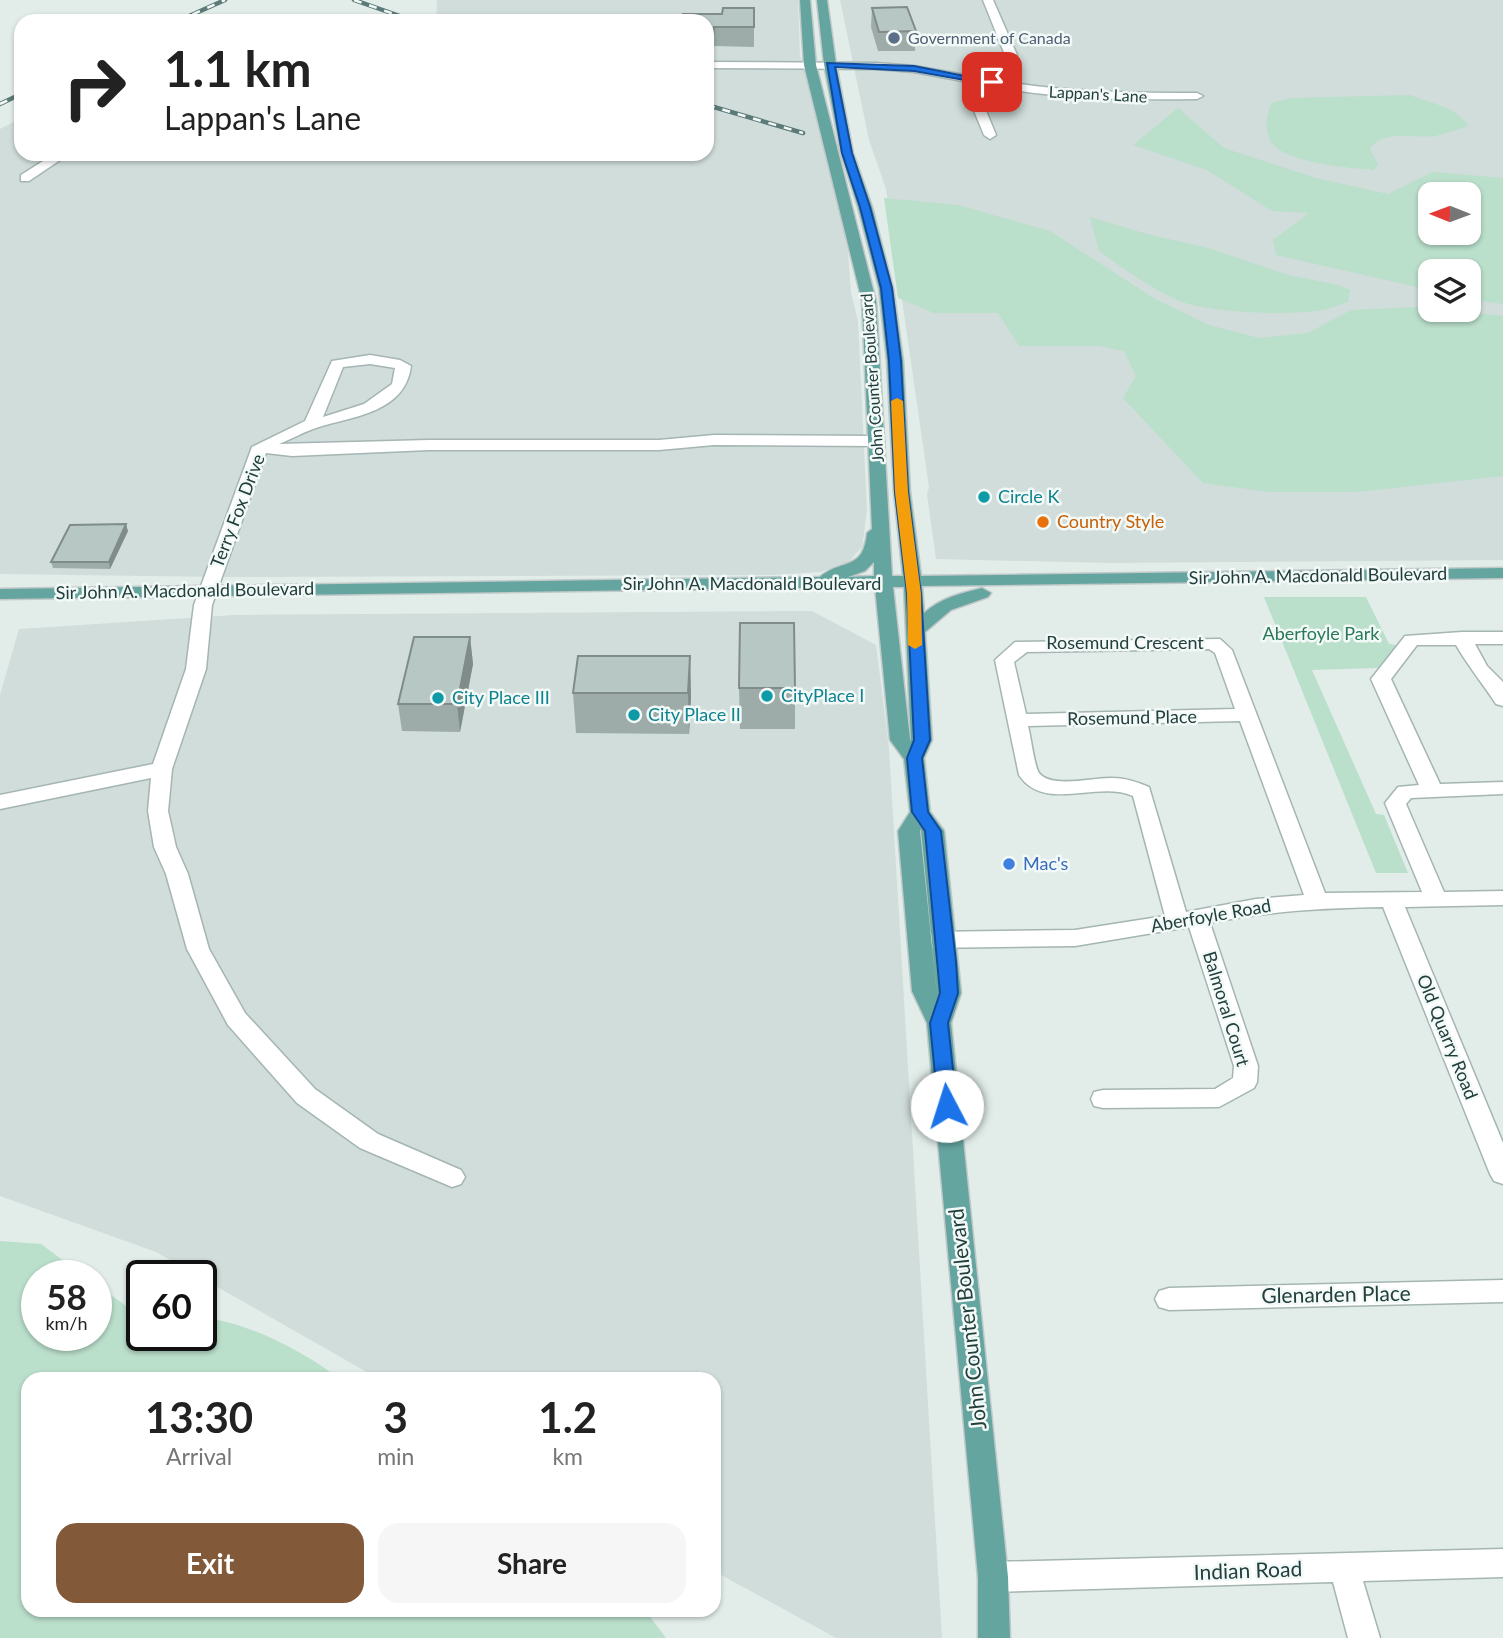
<!DOCTYPE html>
<html lang="en">
<head>
<meta charset="utf-8">
<style>
  :root { --surface:#fff; --page:#f6f6f6; --text:#222; --muted:#767676; --accent:#825939 }
  body { margin:0; font-family:Lato,sans-serif; background:var(--page); color:var(--text); height:100vh; display:flex; flex-direction:column; font-size:26px; white-space:nowrap }
  * { box-sizing:border-box; margin:0 }
  p { font-size:23px; color:var(--muted) }
  .icon { flex:none; width:38px; height:38px; fill:none; stroke:currentColor; stroke-width:2; stroke-linecap:round; stroke-linejoin:round }
  .map { position:relative; flex:1; overflow:hidden }
  .sheet { position:absolute; left:21px; top:1372px; width:700px; height:245px; display:flex; flex-direction:column; background:var(--surface); border-radius:21px; box-shadow:0 2px 5px #0004 }
  .sheet>* { flex:none }
  .guide { position:absolute; left:14px; top:14px; width:700px; height:147px; border-radius:21px; box-shadow:0 2px 5px #0004; background:#fff; color:var(--text); overflow:hidden }
  .needle { width:46px; rotate:271deg }
  .controls { position:absolute; left:1418px; top:182px; display:grid; gap:14px }
  .controls a { display:grid; place-items:center; width:63px; height:63px; border-radius:14px; background:var(--surface); box-shadow:0 2px 5px #0004; font-size:35px }
  .speed { position:absolute; left:21px; top:1260px; display:flex; gap:14px; font-size:35px; font-weight:700; text-align:center }
  .speed>* { display:grid; place-content:center; width:91px; height:91px; border-radius:50%; background:var(--surface); box-shadow:0 2px 5px #0004; line-height:1 }
  .speed small { font-size:18px; font-weight:400 }
  .speed .limit { border:4px solid #111; border-radius:10px; background:#fff; color:#111 }
  .pin { position:absolute; display:grid; place-items:center; width:60px; height:60px; color:#fff; margin:-30px; border-radius:14px; box-shadow:0 4px 10px #0006 }
  .me { position:absolute; width:77px; margin:-38px; rotate:355deg; stroke-linejoin:round; filter:drop-shadow(0 0 5px #0008) }
  .turn { display:flex; align-items:center; gap:24px; height:147px; padding:0 35px; font-size:32px }
  .turn .icon { width:91px; height:91px; stroke-width:2.5 }
  .turn b { display:block; font-size:49px; line-height:60px }
  .eta { display:flex; justify-content:space-evenly; align-items:center; height:119px; text-align:center }
  .eta b { font-size:42px; font-weight:700; line-height:49px }
  .action { display:flex; gap:14px; margin-top:auto; padding:14px 35px }
  .action a { flex:1; height:80px; border-radius:21px; background:var(--accent); color:#fff; font-size:28px; font-weight:700; line-height:80px; text-align:center }
  .action a+a { background:var(--page); color:var(--text) }
  .map>svg:first-child { display:block }
  .built { fill:#d0ddda; fill-rule:evenodd }
  .green { fill:#badfcb; fill-rule:evenodd }
  .lines { fill:none; stroke-linecap:round; stroke-linejoin:round }
  .minor-casing { stroke:#a4b5b3; stroke-width:3 }
  .major-casing { stroke:#c1c9c9; stroke-width:3 }
  .minor { fill:#fff; fill-rule:evenodd }
  .major { fill:#65a5a0; fill-rule:evenodd }
  .rail-casing { stroke:#5c7b78; stroke-width:4.5 }
  .rail { stroke:#f3f9f7; stroke-width:2.5; stroke-dasharray:8; stroke-linecap:butt }
  .wall { fill:#9daca9 }
  .shaded-wall { fill:#808c89 }
  .building { fill:#b7c8c4; stroke:#808c89; stroke-width:2 }
  .route { fill:#1a73e8; stroke:#114b97; stroke-width:2 }
  .slow { fill:#f59e0b }
  .service-dot { fill:#5c6f8a; stroke:#f3f9f7; stroke-width:2.5 }
  .culture-dot { fill:#0f9aa8; stroke:#f3f9f7; stroke-width:2.5 }
  .food-dot { fill:#e8710a; stroke:#f3f9f7; stroke-width:2.5 }
  .shop-dot { fill:#3f7fe0; stroke:#f3f9f7; stroke-width:2.5 }
  .labels { text-anchor:middle; stroke-width:5; stroke-linejoin:round; paint-order:stroke }
  .far-service-label { font-size:16px; fill:#4e5e75; stroke:#f3f9f7; text-anchor:start }
  .far-street-label { font-size:16px; fill:#213f3d; stroke:#f3f9f7 }
  .culture-label { font-size:18px; fill:#0d838f; stroke:#f3f9f7; text-anchor:start }
  .street-label { font-size:18px; fill:#213f3d; stroke:#f3f9f7 }
  .food-label { font-size:18px; fill:#c56008; stroke:#f3f9f7; text-anchor:start }
  .park-label { font-size:18px; fill:#297857; stroke:#f3f9f7 }
  .shop-label { font-size:18px; fill:#366cbe; stroke:#f3f9f7; text-anchor:start }
  .near-street-label { font-size:21px; fill:#213f3d; stroke:#f3f9f7 }
</style>
</head>
<body>
<div class="map">
<svg width="1503" height="1638" viewBox="0 0 1503 1638">
  <rect width="100%" height="100%" fill="#e2edea"/>
  <!-- built -->
  <g class="built">
    <polygon points="437,0 798,0 800,56 842,171 851,293 858,321 867,511 862,547 846,565 820,572 771,575 223,577 0,574 0,129 21,118 21,154 707,154 707,21 436,21"/>
    <path d="M840 0H1503V560L1110 563 936 559 927 495 929 487 886 189 869 140ZM1430 194H1468V233H1430ZM1430 271H1468V310H1430Z"/>
    <polygon points="812,611 876,645 889,748 942,1638 836,1638 714,1571 714,1379 379,1379 156,1252 0,1196 0,695 19,629 234,615"/>
  </g>
  <!-- green -->
  <g class="green">
    <path d="M1410 95C1429 103 1458 107 1468 126 1458 129 1446 134 1435 136 1416 139 1381 129 1370 149L1378 164 1374 170C1351 168 1281 163 1270 140 1264 127 1267 116 1271 103L1291 98Z"/>
    <path d="M1178 108 1224 148 1316 178 1388 194 1433 172 1503 178V304L1468 299V271H1430V290L1276 255 1273 240 1309 213 1272 211 1207 170 1133 145ZM1468 194V233H1430V194Z"/>
    <polygon points="884,198 958,205 1050,231 1155,299 1209,325 1259,338 1308,333 1351,310 1417,307 1503,316 1503,476 1357,492 1269,492 1203,483 1123,398 1136,376 1124,351 1099,346 1019,346 998,313 934,313 898,298"/>
    <path d="M1090 217 1147 234 1208 248 1288 275 1338 285 1350 290 1348 302C1340 304 1331 309 1322 310 1290 316 1207 313 1177 300 1149 287 1124 269 1099 251Z"/>
    <polygon points="1264,597 1366,597 1389,644 1397,645 1386,661 1377,668 1312,670 1376,814 1384,815 1408,873 1376,873"/>
    <path d="M0 1241 41 1244 84 1276H37V1335H96V1284L137 1314 142 1315V1335H201V1318C247 1321 304 1352 340 1379H28V1610H645L666 1638H0Z"/>
  </g>
  <g class="lines">
    <defs>
      <g id="minor">
        <path d="M983 0H993L1017 55 1012 67 1000 81C1066 92 1130 93 1197 93L1203 96 1197 99C1128 100 1063 99 995 87L982 101 996 135 990 139 984 135 970 101 984 85 914 72 876 69 707 68V62L876 63 914 66 989 79 1001 66 1005 55Z"/>
        <polygon points="54,154 69,154 29,181 21,181 21,175"/>
        <path d="M370 355 400 360 411 366C405 412 355 416 319 427 305 431 292 439 279 444L429 440H659L714 435 876 436 884 441 876 446 714 445 659 450H429L292 456 266 453 212 605 206 669 172 769 168 811 176 847 188 874 209 949 245 1013 315 1089 378 1134 461 1170 465 1177 461 1184 452 1187 360 1148 297 1103 228 1025 187 949 166 874 154 847 148 811 151 778 0 809V795L153 764 186 669 194 605 252 447 305 421 332 361ZM370 364 395 368 392 384 364 404 323 417 343 367Z"/>
        <path d="M1462 632H1503V644H1475L1487 666 1503 682V706L1496 704C1483 684 1468 666 1456 645H1417L1391 679 1440 784 1503 782V794L1411 798 1406 804 1444 892 1503 891V905L1405 907 1503 1143V1184L1494 1181 1490 1174 1383 907C1324 908 1268 911 1210 923L1258 1066 1257 1082 1254 1088 1219 1107 1103 1108 1094 1106 1091 1099 1094 1092 1103 1090 1215 1089 1233 1078 1234 1066 1189 927 1075 946 927 948 919 946 916 940 919 934 927 932 1075 930 1165 916 1133 796C1098 780 1044 813 1019 775L995 660 1015 642 1220 639 1232 650 1325 893 1422 892 1385 803 1398 787 1419 785 1371 679 1405 636ZM1209 649 1215 653 1235 709 1026 714 1014 662 1027 652ZM1240 721 1304 895 1256 899 1186 912 1149 787C1137 782 1126 778 1113 778 1095 777 1051 789 1039 773 1034 765 1031 737 1028 726Z"/>
        <polygon points="1503,1280 1503,1302 1169,1310 1159,1307 1155,1299 1159,1291 1169,1288"/>
        <polygon points="1503,1549 1503,1577 1363,1581 1380,1638 1348,1638 1333,1582 993,1592 982,1587 978,1577 982,1567 993,1562"/>
      </g>
      <path id="major" d="M800 0H810L816 65 876 301 892 576H903L894 492 887 361 879 288 858 207 841 153 824 64 817 0H827L836 64 853 153 872 207 893 288 903 361 910 492 921 576 1503 568V578L922 586 924 613C941 598 961 593 982 588L991 593 988 597 951 610 925 632 932 740 924 758 930 812 944 831 961 993 951 1023 1008 1577 1010 1638H978V1577L927 1023 912 991 898 831 910 812 904 759 890 740 875 587 0 599V589L820 577C842 558 863 572 867 533L872 529 862 301 804 65ZM874 562V576L848 577 865 571ZM893 587H904L911 741 910 739ZM921 829 937 994 920 831Z"/>
    </defs>
    <!-- minor casing -->
    <use href="#minor" class="minor-casing"/>
    <!-- major casing -->
    <use href="#major" class="major-casing"/>
    <!-- minor -->
    <use href="#minor" class="minor"/>
    <!-- major -->
    <use href="#major" class="major"/>
    <defs>
      <g id="rail">
        <polyline points="354,0 414,21"/>
        <polyline points="178,21 225,0"/>
        <polyline points="251,21 322,17 396,21"/>
        <polyline points="0,104 21,94"/>
        <polyline points="707,105 803,133"/>
      </g>
    </defs>
    <!-- rail casing -->
    <use href="#rail" class="rail-casing"/>
    <!-- rail -->
    <use href="#rail" class="rail"/>
  </g>
  <!-- wall -->
  <g class="wall">
    <polygon points="754,8 754,47 714,46 714,56 707,56 707,21 722,14"/>
    <polygon points="872,8 916,31 915,51 878,51 871,27"/>
    <polygon points="128,531 110,569 53,568 51,562"/>
    <polygon points="470,637 473,664 460,732 402,731 398,704"/>
    <polygon points="690,656 691,697 689,734 576,733 573,693"/>
    <polygon points="739,688 795,688 795,729 740,729"/>
  </g>
  <!-- shaded-wall -->
  <g class="shaded-wall">
    <polygon points="126,524 128,531 110,569 109,562"/>
    <polygon points="470,637 473,664 460,732 457,704"/>
    <polygon points="690,656 691,697 689,734 688,693"/>
  </g>
  <!-- building -->
  <g class="building">
    <polygon points="907,7 916,31 879,32 872,8"/>
    <polygon points="723,8 754,8 754,27 714,27 713,36 707,36 707,21 682,21 683,14 722,14"/>
    <polygon points="126,524 109,562 51,562 70,525"/>
    <polygon points="740,623 794,623 795,688 739,688"/>
    <polygon points="414,637 470,637 457,704 398,704"/>
    <polygon points="578,656 690,656 688,693 573,693"/>
  </g>
  <!-- route -->
  <polygon class="route" points="827,63 914,66 996,82 992,85 914,71 835,67 852,153 870,207 892,288 901,361 908,492 921,594 930,740 922,758 928,812 941,831 956,962 958,993 948,1023 957,1106 954,1111 941,1111 938,1106 930,1023 940,993 925,831 912,812 907,758 914,740 907,594 895,492 889,361 881,288 860,207 842,153"/>
  <!-- slow -->
  <polygon class="slow" points="897,398 903,401 908,492 921,594 922,645 915,649 908,645 907,594 895,492 891,401"/>
  <!-- markers -->
  <circle class="service-dot" cx="894" cy="38" r="7"/>
  <g class="culture-dot">
    <circle cx="984" cy="497" r="7"/>
    <circle cx="767" cy="696" r="7"/>
    <circle cx="438" cy="698" r="7"/>
    <circle cx="634" cy="715" r="7"/>
  </g>
  <circle class="food-dot" cx="1043" cy="522" r="7"/>
  <circle class="shop-dot" cx="1009" cy="864" r="7"/>
  <g class="labels">
    <!-- far-service labels -->
    <g class="far-service-label">
      <text x="908" y="44">Government of Canada</text>
    </g>
    <!-- far-street labels -->
    <g class="far-street-label">
      <text transform="translate(1098 94) rotate(3)" y="6">Lappan's Lane</text>
      <text transform="translate(872 378) rotate(-94)" y="6">John Counter Boulevard</text>
    </g>
    <!-- culture labels -->
    <g class="culture-label">
      <text x="998" y="503">Circle K</text>
      <text x="781" y="702">CityPlace I</text>
      <text x="452" y="704">City Place III</text>
      <text x="648" y="721">City Place II</text>
    </g>
    <!-- street labels -->
    <g class="street-label">
      <text transform="translate(238 511) rotate(-69)" y="6">Terry Fox Drive</text>
      <text transform="translate(1318 576) rotate(-1)" y="6">Sir John A. Macdonald Boulevard</text>
      <text x="752" y="590">Sir John A. Macdonald Boulevard</text>
      <text transform="translate(185 591) rotate(-1)" y="6">Sir John A. Macdonald Boulevard</text>
      <text x="1125" y="649">Rosemund Crescent</text>
      <text transform="translate(1132 718) rotate(-1)" y="6">Rosemund Place</text>
      <text transform="translate(1211 916) rotate(-10)" y="6">Aberfoyle Road</text>
      <text transform="translate(1226 1009) rotate(73)" y="6">Balmoral Court</text>
      <text transform="translate(1447 1037) rotate(68)" y="6">Old Quarry Road</text>
    </g>
    <!-- food labels -->
    <g class="food-label">
      <text x="1057" y="528">Country Style</text>
    </g>
    <!-- park labels -->
    <g class="park-label">
      <text x="1321" y="640">Aberfoyle Park</text>
    </g>
    <!-- shop labels -->
    <g class="shop-label">
      <text x="1023" y="870">Mac's</text>
    </g>
    <!-- near-street labels -->
    <g class="near-street-label">
      <text transform="translate(1336 1295) rotate(-1)" y="7">Glenarden Place</text>
      <text transform="translate(968 1319) rotate(-96)" y="7">John Counter Boulevard</text>
      <text transform="translate(1248 1571) rotate(-2)" y="7">Indian Road</text>
    </g>
  </g>
</svg>
<div class="controls">
<a><svg class="needle" viewBox="-14 -14 28 28"><path d="M0-13l5 13h-10z" fill="#e53935"/><path d="M0 13l5-13h-10z" fill="#767676"/></svg></a>
<a><svg class="icon" aria-label="layers" viewBox="0 0 24 24"><path d="M12 4l9 5-9 5-9-5zM3 14l9 5 9-5"/></svg></a>
</div>
<div class="speed"><div>58<small>km/h</small></div><div class="limit">60</div></div>
<div class="pin" style="left:992px;top:82px;background:#d93025"><svg class="icon" aria-label="arrive" viewBox="0 0 24 24"><path d="M6 21V4h12l-3 4 3 4H6"/></svg></div>
<svg class="me" style="left:947px;top:1106px" viewBox="-20 -20 40 40"><circle r="19" fill="#fff"/><path d="M0-13L10 11 0 6-10 11z" fill="#1a73e8"/></svg>
<div class="guide">
<div class="turn"><svg class="icon" aria-label="right" viewBox="0 0 24 24"><path d="M7 20v-9h11M14 6l5 5-5 5"/></svg><div><b>1.1 km</b>Lappan's Lane</div></div>
</div>
<section class="sheet">
<div class="eta">
<div><b>13:30</b><p>Arrival</p></div>
<div><b>3</b><p>min</p></div>
<div><b>1.2</b><p>km</p></div>
</div>
<div class="action"><a>Exit</a><a>Share</a></div>
</section>
</div>
</body>
</html>
